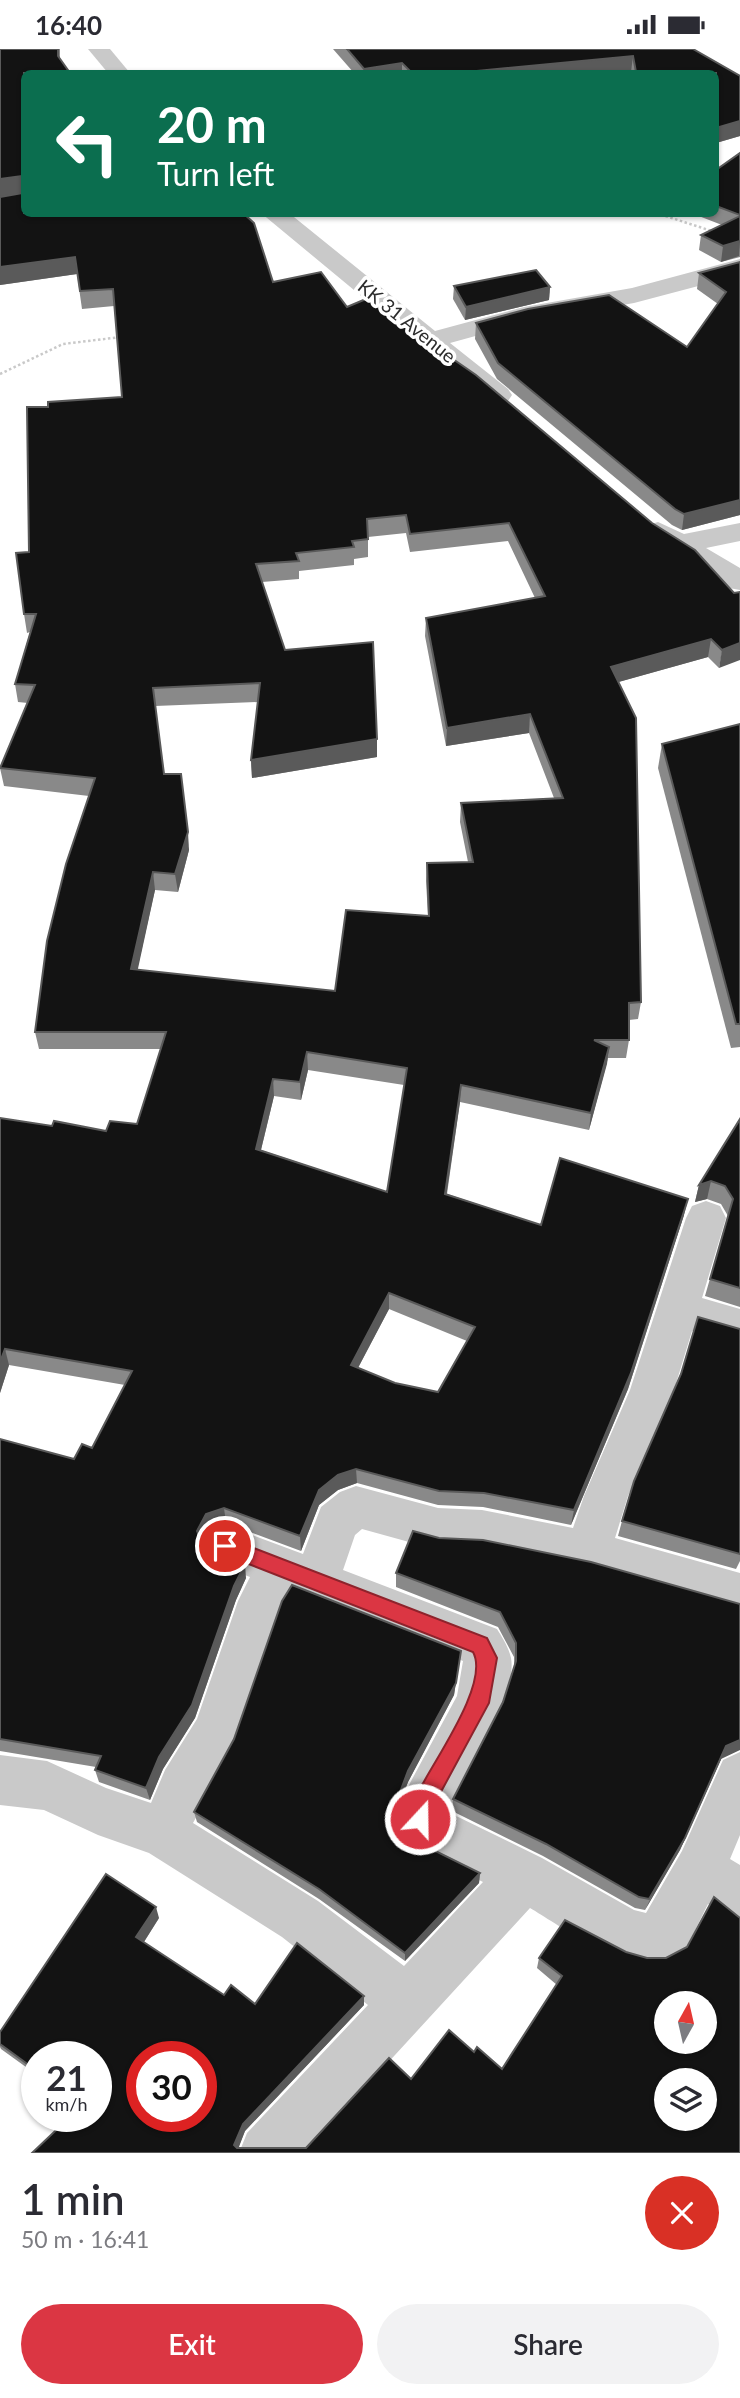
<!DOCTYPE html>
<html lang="en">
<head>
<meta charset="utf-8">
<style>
  :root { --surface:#fff; --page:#f2f2f3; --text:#2b2b33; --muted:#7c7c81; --accent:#db3643 }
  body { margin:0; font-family:Lato,sans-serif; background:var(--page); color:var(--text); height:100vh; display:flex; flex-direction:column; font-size:26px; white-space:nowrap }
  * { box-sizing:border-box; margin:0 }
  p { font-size:23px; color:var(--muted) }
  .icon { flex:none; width:38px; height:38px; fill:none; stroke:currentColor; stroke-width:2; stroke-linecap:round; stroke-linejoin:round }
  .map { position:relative; height:2104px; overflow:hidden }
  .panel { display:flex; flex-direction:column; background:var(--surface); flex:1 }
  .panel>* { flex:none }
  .guide { position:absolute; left:21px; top:21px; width:698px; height:147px; border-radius:10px; box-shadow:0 2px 5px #0004; background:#0b6e4f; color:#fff; overflow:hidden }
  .needle { width:46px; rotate:8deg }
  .tools { position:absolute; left:654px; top:1942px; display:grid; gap:14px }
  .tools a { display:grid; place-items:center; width:63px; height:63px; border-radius:50%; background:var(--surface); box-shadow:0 2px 5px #0004; font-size:35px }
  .speed { position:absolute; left:21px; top:1992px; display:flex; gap:14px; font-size:35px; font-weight:700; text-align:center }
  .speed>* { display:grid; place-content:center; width:91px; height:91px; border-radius:50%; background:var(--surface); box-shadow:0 2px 5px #0004; line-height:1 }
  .speed small { font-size:18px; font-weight:400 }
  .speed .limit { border:10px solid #d22; background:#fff; color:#111 }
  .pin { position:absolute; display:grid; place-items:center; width:60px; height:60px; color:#fff; margin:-30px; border:4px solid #fff; border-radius:50%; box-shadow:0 2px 7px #0007 }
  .me { position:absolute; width:77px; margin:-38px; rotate:21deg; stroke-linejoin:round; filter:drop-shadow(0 0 5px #0008) }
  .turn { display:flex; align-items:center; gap:24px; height:147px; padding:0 21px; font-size:32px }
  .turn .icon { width:91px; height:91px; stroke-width:2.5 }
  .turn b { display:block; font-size:49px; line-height:60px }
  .round { display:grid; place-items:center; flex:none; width:74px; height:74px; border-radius:37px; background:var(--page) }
  .headline { display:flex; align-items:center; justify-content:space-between; height:119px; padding:0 21px }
  h1 { font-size:42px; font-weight:600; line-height:52px }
  .button { display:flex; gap:14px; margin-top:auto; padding:14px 21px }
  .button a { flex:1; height:80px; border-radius:42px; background:var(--accent); color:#fff; font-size:28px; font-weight:600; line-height:80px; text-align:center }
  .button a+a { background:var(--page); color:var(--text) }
  .status { display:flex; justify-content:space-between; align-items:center; height:49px; padding:0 35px; background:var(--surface); direction:ltr }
  .status svg { height:19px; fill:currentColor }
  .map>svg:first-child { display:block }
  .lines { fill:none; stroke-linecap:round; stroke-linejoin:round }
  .path { stroke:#c9c9c9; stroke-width:2.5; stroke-dasharray:2.5 2.5; stroke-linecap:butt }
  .minor { fill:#c9c9c9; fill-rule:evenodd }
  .wall { fill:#898989; fill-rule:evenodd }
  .shaded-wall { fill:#5a5a5a }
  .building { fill:#131313; stroke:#5a5a5a; stroke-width:2; fill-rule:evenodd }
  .route { fill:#db3643; stroke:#8e232c; stroke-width:2 }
  .labels { text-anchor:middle; stroke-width:7; stroke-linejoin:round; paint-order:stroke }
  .far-street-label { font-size:19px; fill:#2c2c2c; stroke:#fff }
</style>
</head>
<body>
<div class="status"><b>16:40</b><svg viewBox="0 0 49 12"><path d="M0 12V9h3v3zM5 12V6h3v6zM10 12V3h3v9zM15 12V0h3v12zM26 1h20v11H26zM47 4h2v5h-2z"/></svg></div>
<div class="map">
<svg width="740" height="2104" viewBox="0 0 740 2104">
  <rect width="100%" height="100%" fill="#fff"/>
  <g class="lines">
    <!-- path -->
    <g class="path">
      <polyline points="656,164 715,183"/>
      <polyline points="0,325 63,295 121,288"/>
    </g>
    <!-- minor -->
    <g class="minor">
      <polygon points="88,0 110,0 130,24 108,24"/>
      <polygon points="261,164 289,164 435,282 524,258 632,239 740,210 740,226 634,254 526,273 450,294 508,340 512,346 508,352 498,354 488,352"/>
      <polygon points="658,473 684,485 740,474 740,492 706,499 740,519 740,541 729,539 648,488 643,482 648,476"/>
      <path d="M706 1152 720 1157 726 1169 702 1249 740 1260V1296L692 1282 674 1341 628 1447 615 1489 740 1524V1568L684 1550 588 1525 482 1503 438 1501 362 1480 355 1486 343 1521 497 1580C502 1588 509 1599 511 1609 518 1648 466 1727 448 1763L542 1809 634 1861 646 1864 682 1802 723 1711 740 1703V1786L730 1810 740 1816V1872L708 1855C701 1868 686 1904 676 1911 641 1936 561 1877 530 1859L305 2104H239L247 2084 368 1956 282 1888 149 1804 98 1786 44 1761 0 1756V1706L47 1712 106 1739 151 1754 165 1721 197 1670 238 1552 250 1528 209 1512 202 1497 209 1482 225 1476 303 1505 321 1458 340 1443 356 1437 438 1459 482 1461 573 1479 584 1447 630 1341 686 1169 692 1157ZM292 1545 463 1612 457 1647 410 1734 395 1771 408 1796 483 1833 404 1917 318 1852 193 1774 234 1700 281 1563Z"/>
    </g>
  </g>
  <!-- wall -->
  <g class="wall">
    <path d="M0 0H60V10L24 24 273 233 347 258 734 544 719 619 708 608 618 633 641 953 638 970 629 971V991L626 1009H608L589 1081 460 1053 447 1145 541 1176 684 1166 628 1340 571 1476 483 1458 438 1456 357 1434 338 1441 319 1456 301 1502 226 1474 208 1480 202 1492 204 1499 246 1529 236 1551 195 1669 163 1720 150 1751 99 1733 95 1721 96 1718 0 1702V1390L74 1410 92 1399 125 1336 9 1316 0 1344V1069L52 1077 106 1082 137 1075 161 1000H39L35 983 89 747 4 737 0 719 28 654 18 653 15 635 30 583 27 584 24 565 29 503 48 358 122 348 114 257 82 260 77 225 0 236ZM406 484 410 503 508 492 535 549 426 569 425 587 446 697 529 684 554 749 461 754 460 773 468 813 427 814 426 832 428 867 335 942 137 921 155 841 178 843 189 801 164 725 155 657 258 653 251 711 252 729 377 708 285 601 262 533 299 530V522L354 516V510L368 508V488ZM308 1021 404 1036 387 1143 261 1101 274 1047 301 1051ZM389 1260 467 1292 438 1343 395 1334 358 1319Z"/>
    <polygon points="333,0 693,0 740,27 740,87 716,94 716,24 630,24 631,23 613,24 354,24"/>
    <polygon points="740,104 740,208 721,213 699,201 701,186 722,176 691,164 716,164 716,121"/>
    <polygon points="740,213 740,466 682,481 672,476 497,330 475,290 476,274 687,298 718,255 697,240 699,224"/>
    <polygon points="454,237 550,238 549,251 465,271 453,250"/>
    <polygon points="740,675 740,998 731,999 658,719 662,695"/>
    <polygon points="740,1070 740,1258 705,1247 728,1167 721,1155 707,1150 695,1153 699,1136"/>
    <polygon points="740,1280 740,1512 736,1520 618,1487 622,1472"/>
    <polygon points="413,1482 721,1710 680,1801 645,1861 635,1859 543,1807 452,1762 453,1750 503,1653 514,1620 514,1608 498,1578 396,1538 396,1524"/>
    <polygon points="461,1602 454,1646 408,1733 395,1766 407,1788 480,1824 479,1834 405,1912 319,1850 197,1773 194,1763"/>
    <polygon points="159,1869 144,1893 224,1946 255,1955 364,1947 364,1956 245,2082 238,2099 306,2099 411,2030 474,2003 502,2020 557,1936 537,1919 539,1909 565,1871 740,2104 32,2104 96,2067 37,2007 37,2026 1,2000 0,1998 0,1983"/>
  </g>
  <!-- shaded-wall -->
  <g class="shaded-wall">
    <polygon points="633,7 631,23 613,24 456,24"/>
    <polygon points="402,14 402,24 364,24 364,20"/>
    <polygon points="740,72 740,87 716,94 716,79"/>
    <polygon points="23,127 24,144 0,148 0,130"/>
    <polygon points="740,192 739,207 721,213 723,197"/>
    <polygon points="75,208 77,225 0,236 0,218"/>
    <polygon points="550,238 549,251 465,271 466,258"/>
    <polygon points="740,451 740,466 682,481 684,465"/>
    <polygon points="711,590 708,608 608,636 611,618"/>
    <polygon points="740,594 740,611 719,619 722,601"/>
    <polygon points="530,665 529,684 446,697 447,679"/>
    <polygon points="377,690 377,708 252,729 251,711"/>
    <polygon points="188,783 189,801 178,843 175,825"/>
    <polygon points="153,823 155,841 134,938 131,920"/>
    <polygon points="609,998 607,1015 589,1081 591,1064"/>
    <polygon points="307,1003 308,1021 301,1051 300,1033"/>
    <polygon points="273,1030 274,1047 257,1117 256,1100"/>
    <polygon points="461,1036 460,1053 444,1162 445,1145"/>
    <polygon points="711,1132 707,1150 695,1153 699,1136"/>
    <polygon points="688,1150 684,1166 628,1340 571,1476 574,1461"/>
    <polygon points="389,1244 389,1260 351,1332 351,1316"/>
    <polygon points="5,1300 9,1316 0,1344 0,1313"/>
    <polygon points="356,1420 357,1434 338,1441 319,1456 301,1502 300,1487 319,1441 338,1426"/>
    <polygon points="224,1459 226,1474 208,1480 200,1496 197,1482 206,1465"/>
    <polygon points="245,1515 246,1529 236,1551 195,1669 163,1720 150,1751 146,1739 234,1537"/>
    <polygon points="461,1602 454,1646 408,1733 393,1772 393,1762 408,1722"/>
    <polygon points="740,1691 740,1701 721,1710 680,1801 645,1861 726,1697"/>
    <polygon points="480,1824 479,1834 405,1912 405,1904"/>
    <polygon points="156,1858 159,1869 140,1899 136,1888"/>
    <polygon points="364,1947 364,1956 245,2082 237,2103 234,2096 243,2075"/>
  </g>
  <!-- building -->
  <g class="building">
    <path d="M0 0H58V7L70 24H24V164H243L254 174 273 233 321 223 347 258 366 250 476 326 652 474 695 501 734 544 740 543V594L722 601 711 590 611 618 636 669 641 953 629 954V991H594L609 998 591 1064 461 1036 445 1145 541 1176 560 1109 688 1150 631 1324 574 1461 484 1444 439 1442 356 1420 338 1426 319 1441 300 1487 224 1459 206 1465 197 1482 204 1499 245 1515 234 1537 192 1656 159 1708 146 1739 95 1721 101 1707 0 1690V1390L74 1410 82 1395 92 1399 132 1322 5 1300 0 1313V1069L52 1077 54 1072 106 1082 110 1072 137 1075 166 983H35L47 892 66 815 95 729 0 719 35 636 15 635 36 565H24L16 504 29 503 27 358H48V353L122 348 113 240 80 242 75 208 0 218V148L23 144V127L0 130ZM406 466 410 485 509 474 545 547 426 569 447 679 530 665 563 749 461 754 473 813 427 814 429 867 346 861 335 942 131 920 153 823 175 825 188 783 181 725H164L153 639 260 634 251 711 377 690 373 593 285 601 256 515 299 512 296 504 354 498 352 492 368 490 367 470ZM307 1003 407 1019 387 1143 256 1100 273 1030 300 1033ZM389 1244 475 1278 438 1343 395 1334 351 1316Z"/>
    <polygon points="347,0 693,0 740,27 740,72 716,79 716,24 630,24 636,23 633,7 456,24 412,24 402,14 364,20"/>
    <polygon points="740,104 740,166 716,157 716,121"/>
    <polygon points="740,167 740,192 723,197 701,186"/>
    <polygon points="740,213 740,451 684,465 675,460 498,314 476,274 528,260 609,246 687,298 726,243 699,224"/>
    <polygon points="536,221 550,238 466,258 454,237"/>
    <polygon points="740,675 740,975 736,975 662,695"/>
    <polygon points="740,1070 740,1239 710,1230 733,1150 725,1137 711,1132 699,1136"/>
    <polygon points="698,1268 740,1280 740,1505 622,1472 634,1432 681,1325"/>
    <polygon points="413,1482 439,1489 483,1491 591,1513 740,1555 740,1691 726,1697 685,1789 649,1850 639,1848 546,1795 453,1750 503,1653 516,1612 516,1594 500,1563 396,1524"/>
    <polygon points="292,1536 461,1602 456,1634 408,1722 393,1762 407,1788 480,1824 405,1904 319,1840 194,1763 234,1690 282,1552"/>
    <path d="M106 1825 156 1858 136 1888 224 1946 231 1936 255 1955 297 1894 364 1947 243 2075 234 2096 237 2099H306L389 2009 411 2030 449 1981 474 2003 477 1998 502 2020 562 1927 539 1909 565 1871 626 1903 647 1909H666L687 1898 714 1848 740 1869V2104H32L71 2067H96V2007H37V2022L0 1995V1983ZM667 1955H705V1993H667ZM142 2007H201V2067H142ZM667 2032H705V2070H667Z"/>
  </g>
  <!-- route -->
  <path class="route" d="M225 1488 487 1589 497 1609 489 1654 436 1752 427 1778 420 1781 413 1778 410 1770C413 1760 416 1749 420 1740 435 1710 490 1634 473 1603L218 1503 216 1497 218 1491Z"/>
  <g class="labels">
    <!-- far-street labels -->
    <g class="far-street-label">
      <text transform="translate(407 272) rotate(39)" y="7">KK 31 Avenue</text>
    </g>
  </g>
</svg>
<div class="tools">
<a><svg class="needle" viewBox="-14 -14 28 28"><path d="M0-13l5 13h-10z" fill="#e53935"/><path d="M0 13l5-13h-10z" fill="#7c7c81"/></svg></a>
<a><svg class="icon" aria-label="layers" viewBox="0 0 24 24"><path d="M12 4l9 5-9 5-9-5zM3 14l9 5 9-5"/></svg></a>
</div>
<div class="speed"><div>21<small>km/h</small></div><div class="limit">30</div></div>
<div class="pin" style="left:225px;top:1497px;background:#d93025"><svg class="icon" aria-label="arrive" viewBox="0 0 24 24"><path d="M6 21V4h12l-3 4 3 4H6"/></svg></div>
<svg class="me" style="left:420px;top:1770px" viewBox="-20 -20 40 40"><circle r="17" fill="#db3643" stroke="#fff" stroke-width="3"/><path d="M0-11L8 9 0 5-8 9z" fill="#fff"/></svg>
<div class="guide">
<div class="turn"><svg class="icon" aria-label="left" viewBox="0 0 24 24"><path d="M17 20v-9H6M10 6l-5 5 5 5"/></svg><div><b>20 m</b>Turn left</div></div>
</div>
</div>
<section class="panel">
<div class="headline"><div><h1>1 min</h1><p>50 m · 16:41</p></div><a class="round" style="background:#d93025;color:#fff"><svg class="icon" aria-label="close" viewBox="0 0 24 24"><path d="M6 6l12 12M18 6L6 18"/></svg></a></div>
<div class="button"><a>Exit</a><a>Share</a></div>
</section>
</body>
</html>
